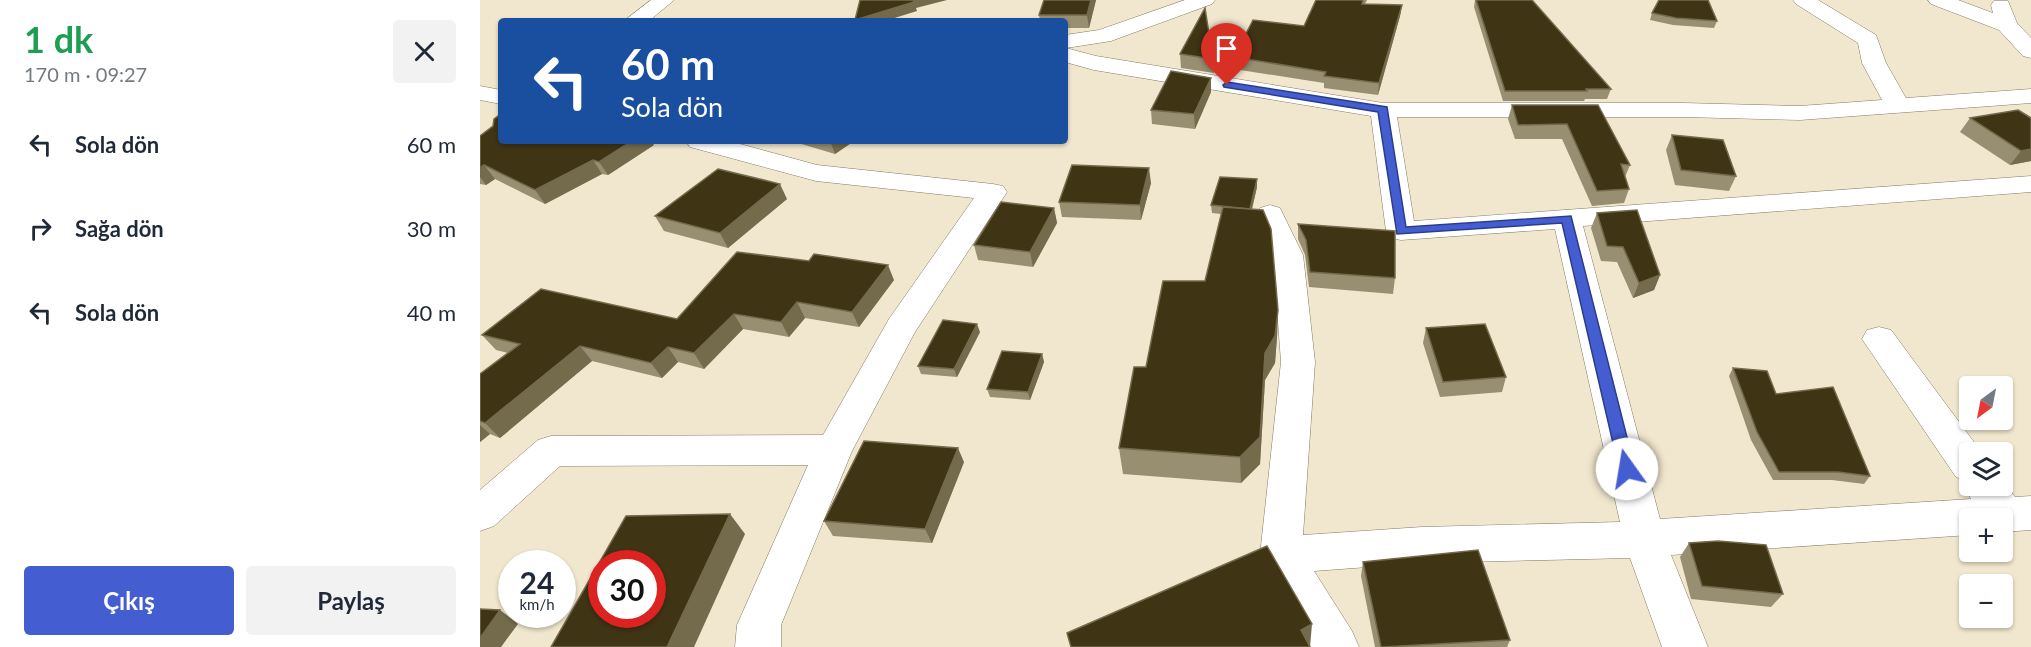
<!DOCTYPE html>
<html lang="tr">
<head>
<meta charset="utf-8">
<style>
  :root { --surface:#fff; --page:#f2f2f3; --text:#1f2937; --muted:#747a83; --accent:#445ed1 }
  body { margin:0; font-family:Lato,sans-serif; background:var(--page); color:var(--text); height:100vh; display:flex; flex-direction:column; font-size:22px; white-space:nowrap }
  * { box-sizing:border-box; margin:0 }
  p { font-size:20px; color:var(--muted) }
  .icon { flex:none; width:33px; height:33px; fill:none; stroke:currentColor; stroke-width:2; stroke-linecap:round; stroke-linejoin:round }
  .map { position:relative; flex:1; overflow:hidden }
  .side { display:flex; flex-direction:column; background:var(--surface); width:480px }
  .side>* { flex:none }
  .banner { position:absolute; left:18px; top:18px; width:570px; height:126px; border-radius:6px; box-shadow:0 2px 4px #0004; background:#1a4fa0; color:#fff; overflow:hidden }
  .needle { width:39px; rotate:212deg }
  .controls { position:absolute; left:1479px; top:376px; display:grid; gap:12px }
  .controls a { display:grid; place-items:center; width:54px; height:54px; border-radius:6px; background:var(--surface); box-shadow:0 2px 4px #0004; font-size:30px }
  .speed { position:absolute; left:18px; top:550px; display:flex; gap:12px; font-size:30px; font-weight:700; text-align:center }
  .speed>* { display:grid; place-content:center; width:78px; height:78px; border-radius:50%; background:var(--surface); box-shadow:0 2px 4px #0004; line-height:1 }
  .speed small { font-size:15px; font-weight:400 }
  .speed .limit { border:9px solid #d22; background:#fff; color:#111 }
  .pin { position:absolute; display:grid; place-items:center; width:51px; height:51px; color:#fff; margin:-62px -26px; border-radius:50% 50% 50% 0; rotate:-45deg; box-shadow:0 0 6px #0007 }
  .pin .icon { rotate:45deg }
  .me { position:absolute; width:66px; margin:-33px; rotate:347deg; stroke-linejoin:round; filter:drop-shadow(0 0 4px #0008) }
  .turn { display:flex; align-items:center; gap:21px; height:126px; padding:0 24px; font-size:27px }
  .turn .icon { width:78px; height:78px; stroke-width:2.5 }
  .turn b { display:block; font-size:42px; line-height:51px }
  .round { display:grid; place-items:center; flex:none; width:63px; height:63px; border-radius:6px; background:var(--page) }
  .overview { display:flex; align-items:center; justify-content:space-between; height:102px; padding:0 24px }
  h1 { font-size:36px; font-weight:700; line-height:45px; color:#1e9e55 }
  .action { display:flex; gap:12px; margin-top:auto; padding:12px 24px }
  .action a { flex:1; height:69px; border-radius:6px; background:var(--accent); color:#fff; font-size:24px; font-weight:700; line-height:69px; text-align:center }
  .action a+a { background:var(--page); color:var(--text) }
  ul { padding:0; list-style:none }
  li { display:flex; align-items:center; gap:18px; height:84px; padding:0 24px }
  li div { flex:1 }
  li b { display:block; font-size:22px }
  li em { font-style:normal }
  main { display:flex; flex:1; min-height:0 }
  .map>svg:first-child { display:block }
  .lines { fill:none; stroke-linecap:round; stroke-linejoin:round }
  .street-casing { stroke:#847b64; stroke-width:1 }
  .street { fill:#fff; fill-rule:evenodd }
  .wall { fill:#988e71 }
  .shaded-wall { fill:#746a4c }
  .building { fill:#3f3414; stroke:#746a4c; stroke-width:1.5; fill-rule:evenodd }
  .route { fill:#445ed1; stroke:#2c3d88; stroke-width:1.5 }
</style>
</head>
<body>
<main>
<section class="side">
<div class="overview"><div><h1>1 dk</h1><p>170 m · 09:27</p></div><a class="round"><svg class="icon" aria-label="close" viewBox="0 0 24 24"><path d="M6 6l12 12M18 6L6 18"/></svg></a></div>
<ul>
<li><svg class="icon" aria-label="left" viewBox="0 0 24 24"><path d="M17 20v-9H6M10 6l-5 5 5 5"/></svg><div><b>Sola dön</b></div><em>60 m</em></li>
<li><svg class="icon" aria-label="right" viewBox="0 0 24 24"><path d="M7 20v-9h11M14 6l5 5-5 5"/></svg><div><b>Sağa dön</b></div><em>30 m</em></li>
<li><svg class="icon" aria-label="left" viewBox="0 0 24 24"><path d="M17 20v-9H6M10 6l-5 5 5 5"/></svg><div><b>Sola dön</b></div><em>40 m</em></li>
</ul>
<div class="action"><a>Çıkış</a><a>Paylaş</a></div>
</section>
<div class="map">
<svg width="1551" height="647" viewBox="0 0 1551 647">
  <rect width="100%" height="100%" fill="#f1e7ce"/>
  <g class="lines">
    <defs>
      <g id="street">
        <polygon points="171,0 194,0 169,21 144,21"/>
        <polygon points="705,0 735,0 732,4 631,41 586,48 616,56 903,103 1203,103 1320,106 1402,100 1382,63 1378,43 1316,4 1313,0 1338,0 1396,35 1406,63 1426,98 1551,89 1551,103 1320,120 1203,117 917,117 934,221 1551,176 1551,192 1103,226 1180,519 1491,499 1484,486 1487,481 1476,477 1382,339 1387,330 1399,327 1411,330 1502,453 1490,453 1490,486 1522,486 1522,481 1535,497 1551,496 1551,530 1522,532 1522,519 1490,519 1490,535 1191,555 1228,647 1182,647 1150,558 942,563 834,571 872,631 879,647 831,647 780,555 801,362 793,255 776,214 780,208 790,205 800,208 823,255 835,362 823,535 942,527 1140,522 1075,229 921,240 911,238 906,231 891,116 614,70 585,62 585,35 619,30"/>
        <polygon points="1448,0 1478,0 1513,13 1511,5 1514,1 1528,1 1537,23 1551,38 1551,58 1543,56 1519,30 1451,4"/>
        <polygon points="0,86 21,90 21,104 0,100"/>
        <polygon points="206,141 249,141 337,165 513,184 523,186 527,192 435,332 372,451 301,625 301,647 255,647 257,625 328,465 80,466 14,526 0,531 0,490 58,440 71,436 343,435 409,319 494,198 336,181 210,147"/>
      </g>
    </defs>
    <!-- street casing -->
    <use href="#street" class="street-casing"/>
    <!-- street -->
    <use href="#street" class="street"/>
  </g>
  <!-- wall -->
  <g class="wall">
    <polygon points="564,0 616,0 609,28 585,28 585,21 560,21 559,15"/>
    <polygon points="836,0 887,0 885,4 922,5 920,16 898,95 844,88 844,83 754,69 754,57 824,26"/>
    <polygon points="995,0 1052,0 1131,89 1127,99 1105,99 1104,101 1023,101 994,7"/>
    <polygon points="1172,13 1237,21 1234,28 1193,25 1170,20"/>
    <polygon points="700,54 733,59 734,73 701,68"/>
    <polygon points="731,92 715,129 672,124 671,110"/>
    <polygon points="1032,105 1118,105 1150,165 1145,177 1149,189 1144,203 1112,206 1082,139 1035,139 1028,119"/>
    <polygon points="1490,118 1551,118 1551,161 1530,165 1480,132"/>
    <polygon points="1192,135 1256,176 1249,191 1195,185 1186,150"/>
    <polygon points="0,136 174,145 128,175 122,174 65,204 15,179 6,185 0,184"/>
    <polygon points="317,141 374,141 355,154 318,143"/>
    <polygon points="777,179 777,187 772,209 798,310 797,337 795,363 785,380 780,464 761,483 643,474 639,448 666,367 725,281 741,214 732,213 731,205"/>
    <polygon points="671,183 661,220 582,217 579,202"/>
    <polygon points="307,199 248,248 184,231 175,216"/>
    <polygon points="574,208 577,223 553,267 498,260 494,245"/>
    <polygon points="1117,213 1180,275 1174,290 1153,298 1137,262 1121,261 1111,228"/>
    <polygon points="818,224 915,278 913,294 829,287 825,255 818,239"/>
    <polygon points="414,280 379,327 325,318 309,337 263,329 224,369 198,362 182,378 112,361 20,438 10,434 0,442 0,374 28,353 16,350 2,335 197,319"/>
    <polygon points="946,328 1026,377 1022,392 960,397 943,343"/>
    <polygon points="500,332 477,377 441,374 438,366"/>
    <polygon points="562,354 564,362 550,400 510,397 507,389"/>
    <polygon points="1253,368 1296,394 1390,476 1384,484 1352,480 1293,480 1271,440 1249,376"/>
    <polygon points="484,462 452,543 353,536 344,521"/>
    <polygon points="1209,543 1303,594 1291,607 1211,599 1200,557"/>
    <polygon points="883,562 1030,640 1027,647 895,647 881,576"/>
  </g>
  <!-- shaded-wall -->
  <g class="shaded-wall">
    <polygon points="432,0 467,0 436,8 437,11 405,21 376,21 375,20"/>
    <polygon points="611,0 616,0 609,28 607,15"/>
    <polygon points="922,5 920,16 898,95 899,83"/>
    <polygon points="731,78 731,92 715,129 714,114"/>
    <polygon points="152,141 171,141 174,145 128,175 119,162"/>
    <polygon points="350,141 374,141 355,154"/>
    <polygon points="1551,149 1551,161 1530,165 1541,151"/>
    <polygon points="113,160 122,174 65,204 55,190"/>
    <polygon points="4,165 15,179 6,185 0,177 0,168"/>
    <polygon points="669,168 671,183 661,220 660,205"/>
    <polygon points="777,179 777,187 770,217 770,209"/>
    <polygon points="300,184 307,199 248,248 240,233"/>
    <polygon points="574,208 577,223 553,267 550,252"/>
    <polygon points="408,265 414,280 379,327 372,312"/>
    <polygon points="1180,275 1174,290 1153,298 1159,283"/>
    <polygon points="317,302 325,318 309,337 301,322"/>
    <polygon points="798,310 797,337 795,363 785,380 780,464 761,483 760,457 785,353"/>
    <polygon points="254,314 263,329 224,369 214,353"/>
    <polygon points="497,324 500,332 477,377 474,369"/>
    <polygon points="100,346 112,361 20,438 5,423"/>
    <polygon points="188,347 198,362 182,378 171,363"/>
    <polygon points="562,354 564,362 550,400 548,392"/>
    <polygon points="0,425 10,434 0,442"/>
    <polygon points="478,448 484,462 452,543 445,529"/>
    <polygon points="250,514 265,534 214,647 187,647"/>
    <polygon points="20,610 38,624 21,647 0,647 0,638"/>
    <polygon points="832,624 830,647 821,630"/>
  </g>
  <!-- building -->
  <g class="building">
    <polygon points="380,0 433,0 434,2 375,20"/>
    <polygon points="564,0 611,0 607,15 559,15"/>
    <polygon points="836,0 883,0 882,4 922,5 899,83 844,76 846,72 754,57 773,20 824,26"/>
    <polygon points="996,0 1052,0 1131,89 1106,89 1107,91 1025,91"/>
    <polygon points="1179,0 1228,0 1237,21 1196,18 1172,13"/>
    <polygon points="725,8 733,59 700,54"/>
    <polygon points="691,71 731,78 714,114 671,110"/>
    <polygon points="1032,105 1118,105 1150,165 1141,164 1149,189 1117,191 1087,124 1038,125"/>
    <polygon points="1538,110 1551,118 1551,149 1541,151 1490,118"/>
    <polygon points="21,114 21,141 152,141 119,162 113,160 55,190 4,165 0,168 0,136 13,126 14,119"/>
    <polygon points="1192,135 1243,140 1256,176 1201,170"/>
    <polygon points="592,165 669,168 660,205 579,202"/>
    <polygon points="238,169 300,184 240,233 175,216"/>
    <polygon points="740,177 777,179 770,209 731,205"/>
    <polygon points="521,202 574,208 550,252 494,245"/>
    <polygon points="743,207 783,210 791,229 798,310 795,336 785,353 780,437 760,457 639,448 654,367 666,367 683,281 725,281"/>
    <polygon points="1157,210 1180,275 1159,283 1143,247 1127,246 1117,213"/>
    <polygon points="818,224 915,231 915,278 830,272 826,240"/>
    <polygon points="257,252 329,261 334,254 408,265 372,312 317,302 301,322 254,314 214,353 188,347 171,363 100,346 5,423 0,421 0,374 40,344 2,335 61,289 197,319"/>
    <polygon points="463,320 497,324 474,369 438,366"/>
    <polygon points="1005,324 1026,377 963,382 946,328"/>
    <polygon points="522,351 562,354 548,392 507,389"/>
    <polygon points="1253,368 1287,371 1296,394 1353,387 1390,476 1358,472 1299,472 1277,432"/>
    <polygon points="384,441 478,448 445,529 344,521"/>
    <path d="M250 514 187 647H71L146 516ZM122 564H172V615H122Z"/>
    <polygon points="1238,541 1286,545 1303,594 1222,586 1209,543"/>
    <polygon points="787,546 832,624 821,630 830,647 591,647 587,633"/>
    <polygon points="998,550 1030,640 901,647 883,562"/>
    <polygon points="0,609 20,610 0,638"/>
  </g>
  <!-- route -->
  <polygon class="route" points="747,82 907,107 926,227 1091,216 1155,469 1153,474 1147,476 1142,474 1139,469 1082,223 917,234 898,112 744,87 743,85"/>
</svg>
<div class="controls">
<a><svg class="needle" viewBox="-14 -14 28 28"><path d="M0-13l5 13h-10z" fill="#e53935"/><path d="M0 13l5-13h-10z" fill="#747a83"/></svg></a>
<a><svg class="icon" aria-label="layers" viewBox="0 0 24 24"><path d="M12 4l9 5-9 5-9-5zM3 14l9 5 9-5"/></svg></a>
<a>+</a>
<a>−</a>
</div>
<div class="speed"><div>24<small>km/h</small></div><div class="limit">30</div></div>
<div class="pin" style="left:747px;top:85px;background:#d93025"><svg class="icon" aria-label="arrive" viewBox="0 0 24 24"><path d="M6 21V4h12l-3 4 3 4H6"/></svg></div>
<svg class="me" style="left:1147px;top:469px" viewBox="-20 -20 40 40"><circle r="19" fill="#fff"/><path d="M0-13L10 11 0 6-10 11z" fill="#445ed1"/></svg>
<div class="banner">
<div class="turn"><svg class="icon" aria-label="left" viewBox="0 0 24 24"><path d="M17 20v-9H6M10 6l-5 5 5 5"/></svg><div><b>60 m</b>Sola dön</div></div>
</div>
</div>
</main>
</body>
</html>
